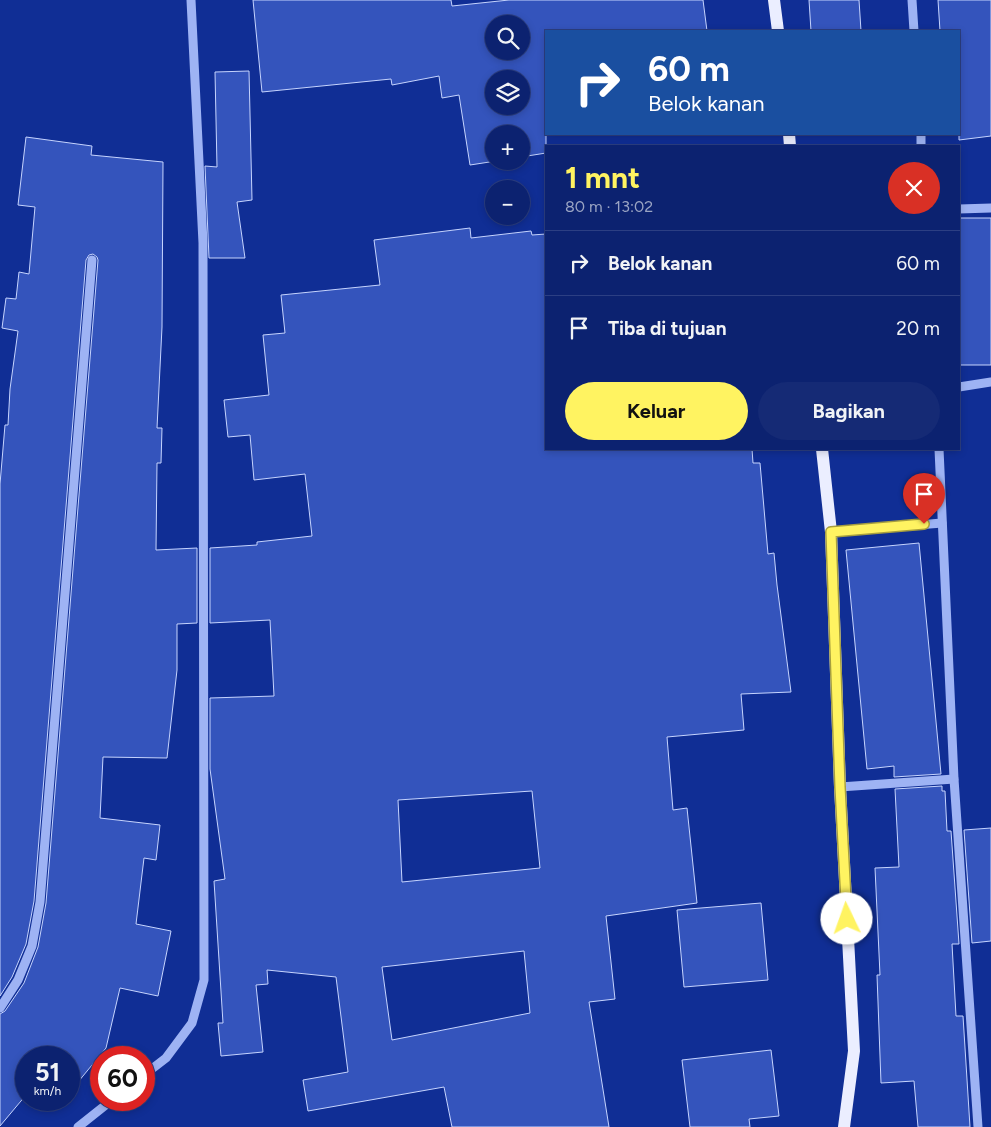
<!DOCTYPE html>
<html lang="id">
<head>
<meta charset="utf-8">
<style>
  :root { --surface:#0c2270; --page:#152a75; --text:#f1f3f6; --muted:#9aa4c3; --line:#2c3f83; --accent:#fff361 }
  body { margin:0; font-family:Figtree,sans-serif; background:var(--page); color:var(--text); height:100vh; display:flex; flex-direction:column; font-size:19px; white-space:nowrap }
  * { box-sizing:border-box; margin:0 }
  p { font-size:16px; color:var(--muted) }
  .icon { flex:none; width:28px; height:28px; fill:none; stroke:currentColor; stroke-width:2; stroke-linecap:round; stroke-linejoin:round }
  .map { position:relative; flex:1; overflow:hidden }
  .panel { position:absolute; left:545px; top:145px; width:415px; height:305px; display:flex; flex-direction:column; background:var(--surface); border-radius:0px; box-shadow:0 2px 8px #0003,0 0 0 1px var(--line) }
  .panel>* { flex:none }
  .guide { position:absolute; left:545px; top:30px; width:415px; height:105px; border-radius:0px; box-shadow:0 2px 8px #0003,0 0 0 1px var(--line); background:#1a4fa0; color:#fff; overflow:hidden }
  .buttons { position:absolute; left:485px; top:15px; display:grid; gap:10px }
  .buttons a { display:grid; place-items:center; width:45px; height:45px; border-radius:50%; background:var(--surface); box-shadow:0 2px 8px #0003,0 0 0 1px var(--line); font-size:25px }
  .speed { position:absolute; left:15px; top:1046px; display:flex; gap:10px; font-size:25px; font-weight:700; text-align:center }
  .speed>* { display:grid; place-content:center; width:65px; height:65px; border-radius:50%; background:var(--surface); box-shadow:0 2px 8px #0003,0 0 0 1px var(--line); line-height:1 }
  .speed small { font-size:12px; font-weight:400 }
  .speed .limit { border:8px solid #d22; background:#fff; color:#111 }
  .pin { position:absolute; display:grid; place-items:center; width:42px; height:42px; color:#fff; margin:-51px -21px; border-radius:50% 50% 50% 0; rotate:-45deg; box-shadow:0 0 5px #0007 }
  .pin .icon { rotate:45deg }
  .me { position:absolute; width:55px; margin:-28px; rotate:357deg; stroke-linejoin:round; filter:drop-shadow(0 0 4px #0008) }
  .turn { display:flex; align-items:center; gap:18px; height:105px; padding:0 20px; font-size:22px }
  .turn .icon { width:65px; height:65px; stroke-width:2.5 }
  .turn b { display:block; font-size:35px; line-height:42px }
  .round { display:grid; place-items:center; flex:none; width:52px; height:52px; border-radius:26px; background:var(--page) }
  .summary { display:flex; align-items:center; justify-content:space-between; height:85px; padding:0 20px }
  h1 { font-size:30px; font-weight:700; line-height:38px; color:var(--accent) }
  .cta { display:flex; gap:10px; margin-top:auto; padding:10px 20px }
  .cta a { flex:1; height:58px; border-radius:30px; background:var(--accent); color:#111; font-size:20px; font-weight:700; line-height:58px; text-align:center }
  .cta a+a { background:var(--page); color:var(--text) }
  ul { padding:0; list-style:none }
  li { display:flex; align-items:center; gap:15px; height:65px; padding:0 20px; border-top:1px solid var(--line) }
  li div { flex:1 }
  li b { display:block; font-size:19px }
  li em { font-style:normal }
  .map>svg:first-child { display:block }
  .building { fill:#3454bc; stroke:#c6d4fe; fill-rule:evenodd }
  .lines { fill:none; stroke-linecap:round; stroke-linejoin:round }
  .minor { stroke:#9eb3f4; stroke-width:9 }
  .major { stroke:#ebeeff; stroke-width:12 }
  .route-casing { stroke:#a69e3f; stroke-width:12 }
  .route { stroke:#fff361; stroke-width:9 }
</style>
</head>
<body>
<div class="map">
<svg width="991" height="1127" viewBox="0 0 991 1127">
  <rect width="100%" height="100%" fill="#102e95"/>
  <!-- building -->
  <g class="building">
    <path d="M253 0H451L452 6 509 0H703L707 31H546V153L521 157V134H494V161H496L470 165 459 95 442 98 439 76 392 85 391 79 262 92ZM494 24H521V51H494ZM494 79H521V106H494Z"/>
    <polygon points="809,0 859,0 861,31 811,31"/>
    <polygon points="938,0 991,0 991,136 959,140 959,31 940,31"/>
    <polygon points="249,71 252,200 237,202 245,258 209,258 205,166 217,167 215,72"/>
    <polygon points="26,137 92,146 91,155 163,162 162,327 157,428 162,428 161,463 157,463 156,550 197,548 197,623 177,624 177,670 167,758 103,757 100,818 160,825 156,860 144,858 136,924 171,931 158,996 120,988 106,1048 69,1093 69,1058 26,1058 26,1095 0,1126 0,1014 5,1011 24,983 38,947 46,903 98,260 97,257 93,254 89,255 86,260 34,901 26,944 12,977 0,996 0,484 5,425 8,425 10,389 18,331 2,328 6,298 16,299 19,272 29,274 35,207 18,205"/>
    <rect x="959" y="218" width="32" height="147"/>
    <path d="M470 228 471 238 531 231 532 235 546 234V449H752L753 463H760L768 554 774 553 777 585 791 692 741 694 744 730 667 737 673 810 687 808 697 903 606 916 615 999 589 1002 609 1127H452L444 1087 308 1111 303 1080 348 1072 336 977 267 970 268 984 256 985 263 1052 221 1056 218 1023H223L214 881 225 879 210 769V698L274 696 270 620 210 623V548L257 545V542L312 536 305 474 254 480 250 435 228 437 224 400 269 395 263 335 285 333 281 295 380 285 374 240ZM532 791 540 868 402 882 398 800ZM524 951 530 1013 392 1040 382 967Z"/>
    <polygon points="919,543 941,774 894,777 894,766 867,769 846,550"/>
    <polygon points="942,786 942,791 945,791 947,831 951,831 959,944 952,944 956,1016 963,1016 970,1127 918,1127 914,1081 881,1083 877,975 880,975 875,868 899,867 895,789"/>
    <polygon points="991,828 991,941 972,943 964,830"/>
    <polygon points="761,903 768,980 684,987 677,910"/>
    <polygon points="771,1050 779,1116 749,1119 750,1127 690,1127 682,1060"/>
  </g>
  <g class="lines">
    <!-- minor -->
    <g class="minor">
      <polyline points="912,0 914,31"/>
      <polyline points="921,134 921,146"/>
      <polyline points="959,209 991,208"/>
      <polyline points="959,387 991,382"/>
      <polyline points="939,449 954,779 978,1127"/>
      <polyline points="831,532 942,523"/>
      <polyline points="840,787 954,779"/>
      <polyline points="0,1008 18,980 32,946 40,902 92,260"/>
      <polyline points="144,1075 166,1058 192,1023 204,980 203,243 191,0"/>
      <polyline points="78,1127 112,1100"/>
    </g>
    <!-- major -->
    <g class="major">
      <polyline points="774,0 778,31"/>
      <polyline points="789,134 790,146"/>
      <polyline points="822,449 831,532 840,787 854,1051 844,1127"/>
    </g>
  </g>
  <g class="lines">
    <defs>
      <polyline id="route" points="847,919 840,787 831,532 924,524"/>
    </defs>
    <!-- route casing -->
    <use href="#route" class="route-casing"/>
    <!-- route -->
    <use href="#route" class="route"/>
  </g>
</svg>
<div class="buttons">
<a><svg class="icon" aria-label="search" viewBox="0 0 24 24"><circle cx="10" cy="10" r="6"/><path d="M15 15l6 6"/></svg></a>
<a><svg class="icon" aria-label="layers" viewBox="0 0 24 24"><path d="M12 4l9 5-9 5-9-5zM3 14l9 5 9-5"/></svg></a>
<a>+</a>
<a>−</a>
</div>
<div class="speed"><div>51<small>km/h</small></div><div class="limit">60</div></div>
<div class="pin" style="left:924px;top:524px;background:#d93025"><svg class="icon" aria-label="arrive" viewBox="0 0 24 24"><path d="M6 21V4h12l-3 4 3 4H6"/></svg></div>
<svg class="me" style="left:847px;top:919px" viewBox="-20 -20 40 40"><circle r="19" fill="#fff"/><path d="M0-13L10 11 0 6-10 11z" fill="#fff361"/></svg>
<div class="guide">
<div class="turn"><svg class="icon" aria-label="right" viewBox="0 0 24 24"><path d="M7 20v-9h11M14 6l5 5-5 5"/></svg><div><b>60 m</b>Belok kanan</div></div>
</div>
<section class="panel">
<div class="summary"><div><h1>1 mnt</h1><p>80 m · 13:02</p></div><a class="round" style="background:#d93025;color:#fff"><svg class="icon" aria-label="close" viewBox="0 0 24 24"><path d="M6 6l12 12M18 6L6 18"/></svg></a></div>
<ul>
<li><svg class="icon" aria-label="right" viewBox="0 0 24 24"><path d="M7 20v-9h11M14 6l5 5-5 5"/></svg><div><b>Belok kanan</b></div><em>60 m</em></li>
<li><svg class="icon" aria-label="arrive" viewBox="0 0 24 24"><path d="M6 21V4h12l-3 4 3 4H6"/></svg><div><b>Tiba di tujuan</b></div><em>20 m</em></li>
</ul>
<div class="cta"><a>Keluar</a><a>Bagikan</a></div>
</section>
</div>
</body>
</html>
